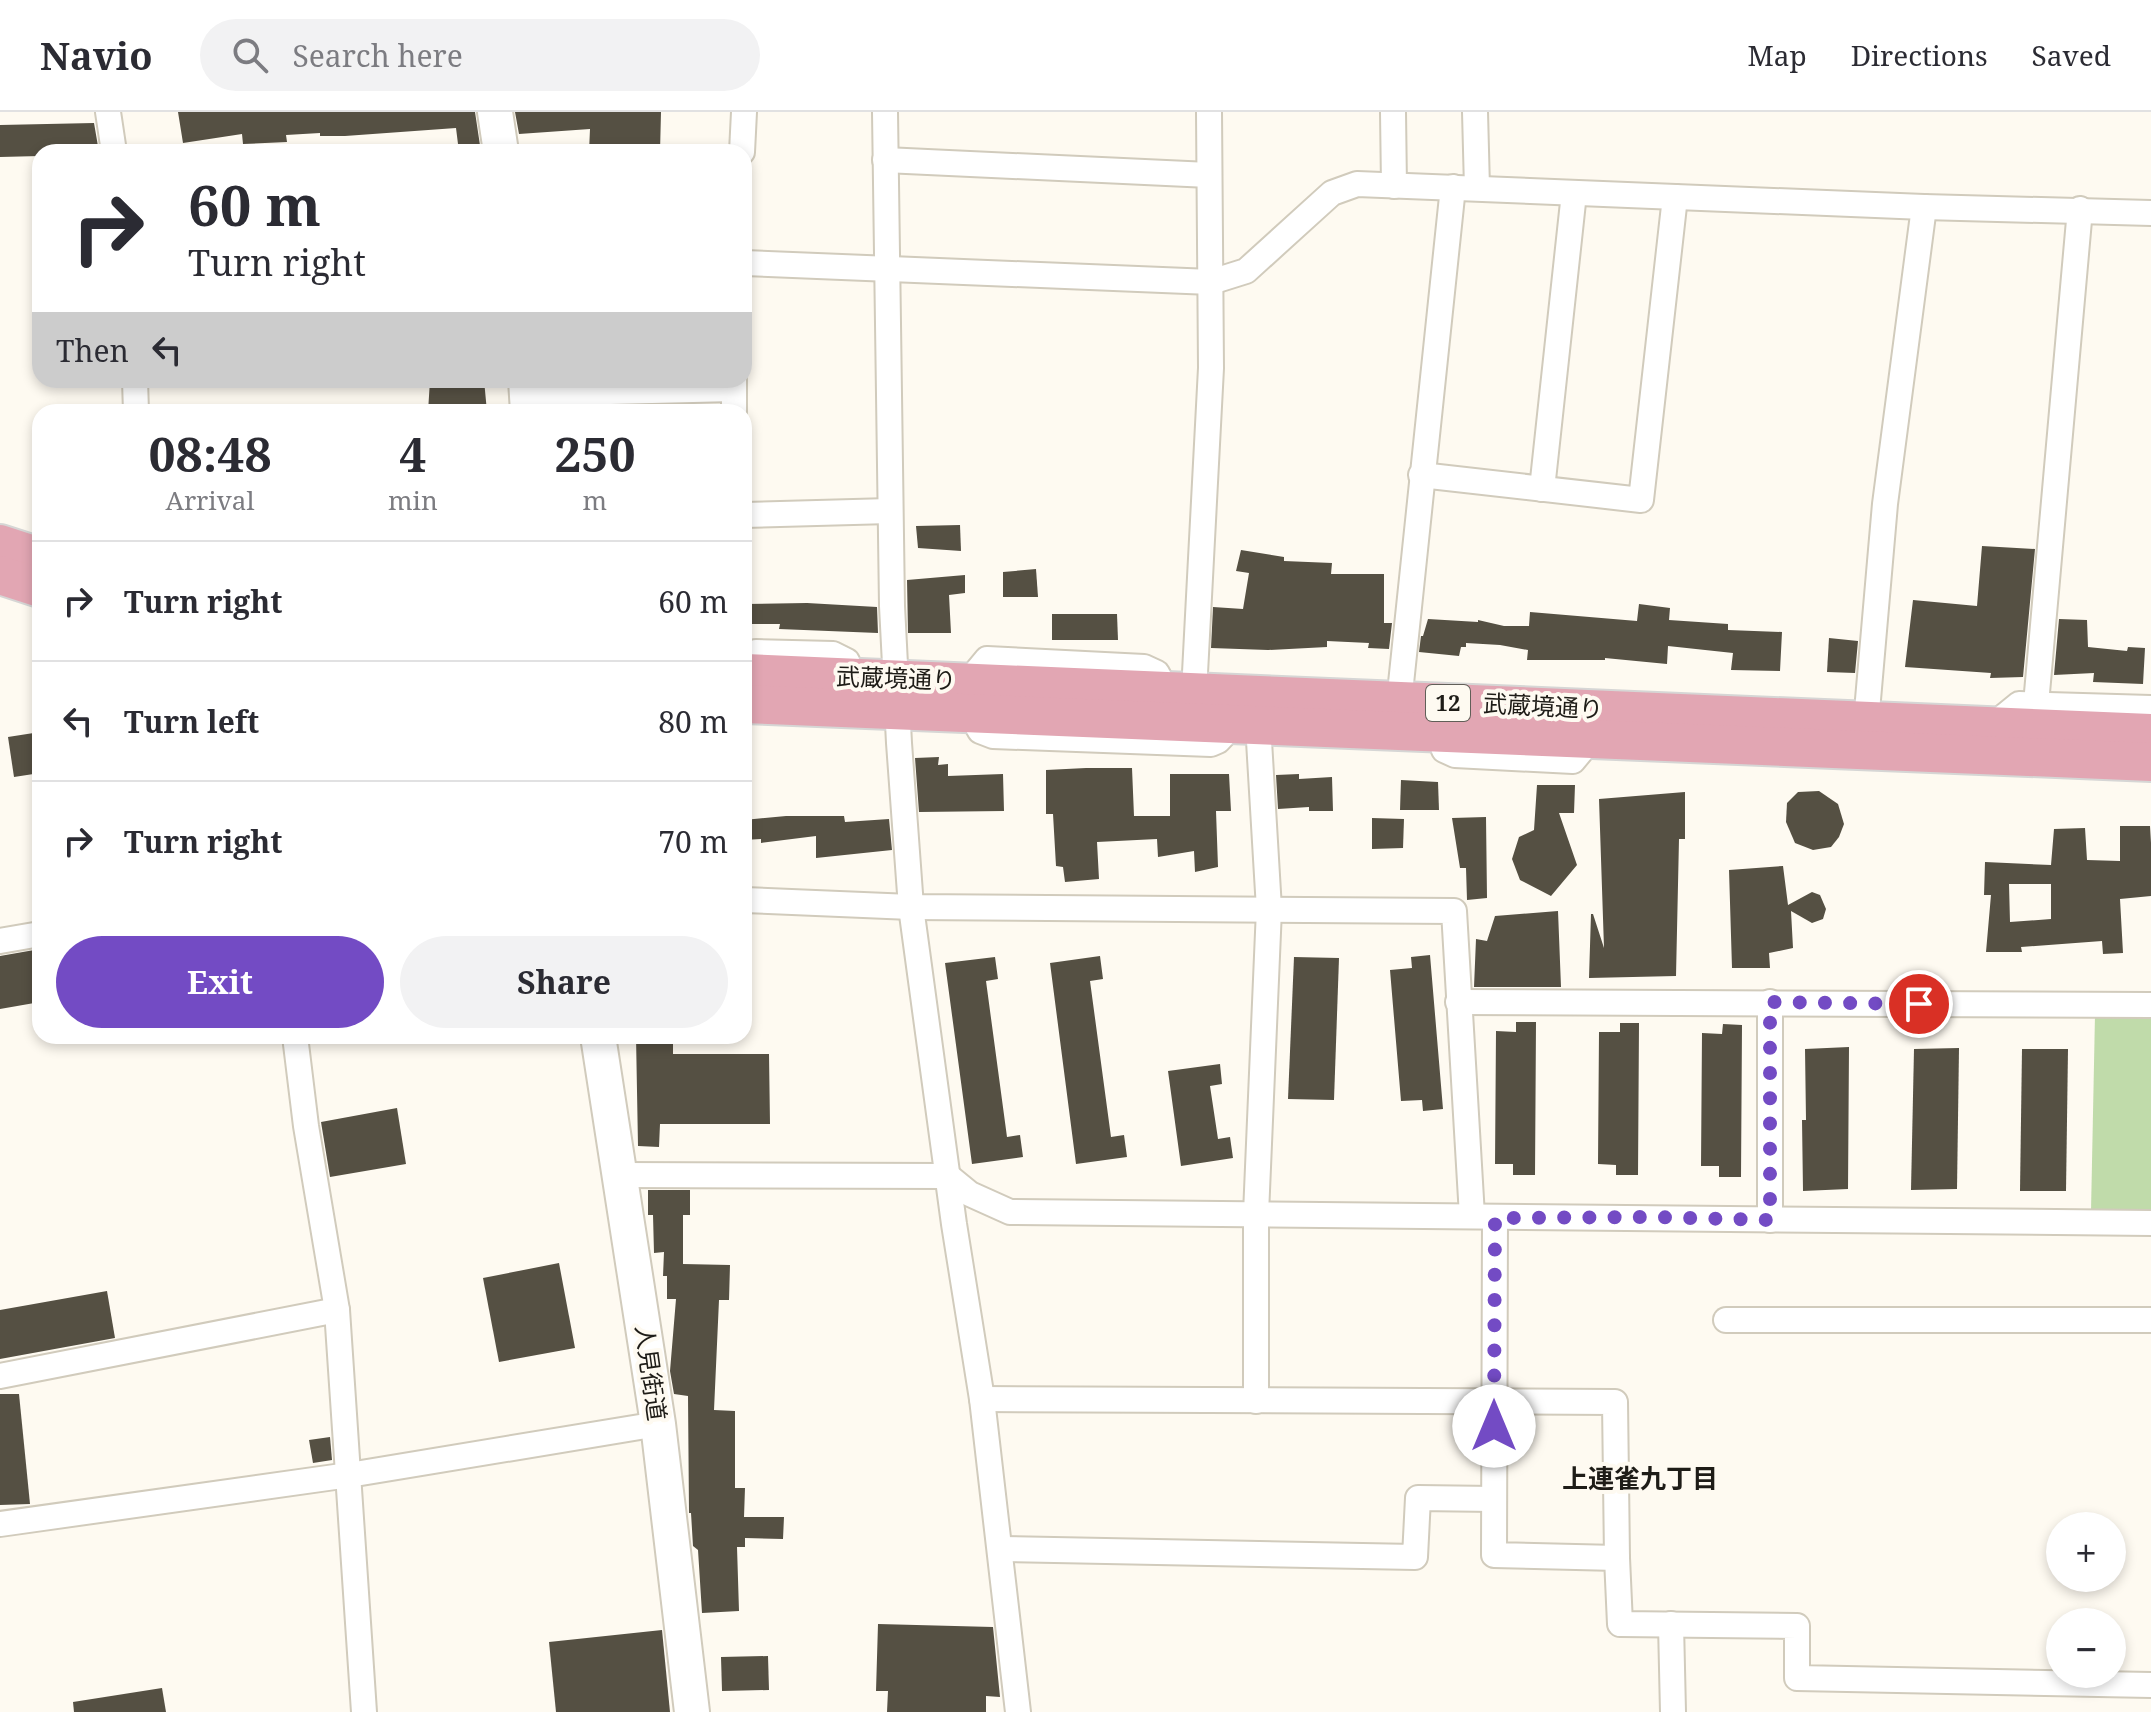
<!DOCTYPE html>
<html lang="en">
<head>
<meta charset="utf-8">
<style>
  :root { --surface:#fff; --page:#f2f2f3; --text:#2b2b33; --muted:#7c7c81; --line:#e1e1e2; --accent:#734bc4 }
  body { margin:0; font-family:"Noto Serif","Noto Sans JP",serif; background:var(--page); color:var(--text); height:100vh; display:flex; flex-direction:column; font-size:30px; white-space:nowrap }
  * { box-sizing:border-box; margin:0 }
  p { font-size:26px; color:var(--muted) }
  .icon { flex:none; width:44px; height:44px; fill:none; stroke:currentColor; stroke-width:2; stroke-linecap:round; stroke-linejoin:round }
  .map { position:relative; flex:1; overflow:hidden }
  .details { position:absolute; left:32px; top:292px; width:720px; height:640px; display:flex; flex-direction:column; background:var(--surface); border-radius:24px; box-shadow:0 4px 12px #0003 }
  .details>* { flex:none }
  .hud { position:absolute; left:32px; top:32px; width:720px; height:244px; border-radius:24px; box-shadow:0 4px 12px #0003; background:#fff; color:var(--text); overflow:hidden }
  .controls { position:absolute; left:2046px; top:1400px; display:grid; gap:16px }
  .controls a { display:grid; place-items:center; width:80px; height:80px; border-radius:50%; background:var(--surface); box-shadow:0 4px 12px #0003; font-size:40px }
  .pin { position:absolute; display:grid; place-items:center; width:68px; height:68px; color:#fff; margin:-34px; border:4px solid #fff; border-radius:50%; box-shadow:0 2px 8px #0007 }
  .me { position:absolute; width:88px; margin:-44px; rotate:0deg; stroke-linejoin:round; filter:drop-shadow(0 0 6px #0008) }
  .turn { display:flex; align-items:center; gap:28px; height:168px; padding:0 24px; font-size:36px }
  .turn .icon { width:104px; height:104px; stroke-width:2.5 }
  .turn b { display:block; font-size:56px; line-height:68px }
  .then { display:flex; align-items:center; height:76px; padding:0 24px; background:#0003; gap:16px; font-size:30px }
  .eta { display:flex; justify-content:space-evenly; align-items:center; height:136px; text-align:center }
  .eta b { font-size:48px; font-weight:700; line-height:56px }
  .cta { display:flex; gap:16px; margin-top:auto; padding:16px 24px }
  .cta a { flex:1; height:92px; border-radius:48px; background:var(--accent); color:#fff; font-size:32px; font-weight:700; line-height:92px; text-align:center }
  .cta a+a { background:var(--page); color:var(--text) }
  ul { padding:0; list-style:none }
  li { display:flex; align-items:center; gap:24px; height:120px; padding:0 24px; border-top:2px solid var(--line) }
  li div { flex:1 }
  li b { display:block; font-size:30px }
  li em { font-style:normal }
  header { display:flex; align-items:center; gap:48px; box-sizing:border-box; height:112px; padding:0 40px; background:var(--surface); border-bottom:2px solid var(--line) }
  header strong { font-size:38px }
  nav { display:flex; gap:44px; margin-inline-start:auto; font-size:28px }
  .search { width:560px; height:72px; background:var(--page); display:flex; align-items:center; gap:20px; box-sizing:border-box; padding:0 28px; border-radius:44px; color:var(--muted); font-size:30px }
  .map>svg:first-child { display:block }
  .green { fill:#c0dbaa }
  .building { fill:#555043; fill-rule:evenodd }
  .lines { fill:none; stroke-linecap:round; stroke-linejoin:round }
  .minor-casing { stroke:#d1cbbc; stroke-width:28 }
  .secondary-casing { stroke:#d1cbbc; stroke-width:38 }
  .primary-casing { stroke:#d6d6d5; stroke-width:42 }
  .minor { stroke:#fff; stroke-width:24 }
  .secondary { stroke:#fff; stroke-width:34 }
  .primary { stroke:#e2a6b3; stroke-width:38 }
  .route { stroke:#734bc4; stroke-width:14; stroke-dasharray:0 25.2 }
  .labels { text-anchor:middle; stroke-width:8; stroke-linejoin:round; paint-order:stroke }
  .shield { fill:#fefaf1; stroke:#615f58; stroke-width:2 }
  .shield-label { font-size:22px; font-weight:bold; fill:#1e1c17 }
  .street-label { font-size:24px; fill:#1e1c17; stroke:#fefaf1 }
  .neighbourhood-label { font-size:26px; font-weight:bold; fill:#1e1c17; stroke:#fefaf1 }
</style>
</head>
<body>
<header>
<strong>Navio</strong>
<div class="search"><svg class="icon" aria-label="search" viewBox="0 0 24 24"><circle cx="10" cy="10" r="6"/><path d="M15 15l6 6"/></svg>Search here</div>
<nav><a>Map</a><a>Directions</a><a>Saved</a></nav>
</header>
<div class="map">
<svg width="2151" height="1600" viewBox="0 0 2151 1600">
  <rect width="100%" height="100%" fill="#fefaf1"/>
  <!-- green -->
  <polygon class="green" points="2095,903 2151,903 2151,1100 2091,1100"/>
  <!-- building -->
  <g class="building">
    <polygon points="178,0 475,0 481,40 459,40 456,16 345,24 320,24 320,21 286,23 287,30 243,32 242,22 183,31"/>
    <polygon points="515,0 661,0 660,40 589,40 590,17 519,22"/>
    <polygon points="94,11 99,40 40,40 40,44 0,45 0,13"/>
    <polygon points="430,268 484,268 487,300 428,300"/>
    <polygon points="960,413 961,439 918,436 916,414"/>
    <polygon points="1982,434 2035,437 2023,565 1990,566 1991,561 1905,555 1913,488 1977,494"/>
    <polygon points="1241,438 1284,445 1284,449 1332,451 1331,462 1384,462 1384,511 1392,511 1389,537 1368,536 1369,531 1327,529 1327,535 1268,538 1211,536 1213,495 1243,497 1249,461 1236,459"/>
    <polygon points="1036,457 1038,485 1003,485 1003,460"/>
    <polygon points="965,463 965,481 949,483 951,521 908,521 907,468"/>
    <polygon points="807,491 877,495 878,521 779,517 780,512 744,512 744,492"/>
    <polygon points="1639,492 1670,496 1669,508 1728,512 1728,518 1782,520 1780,559 1731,558 1733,541 1668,534 1667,552 1605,546 1605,548 1527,548 1528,538 1500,533 1466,531 1466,535 1461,535 1459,544 1419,540 1421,524 1423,524 1428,507 1478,510 1478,508 1504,514 1529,514 1530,500 1637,509"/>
    <polygon points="1052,502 1117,502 1118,528 1052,528"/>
    <polygon points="2059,507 2087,508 2088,535 2127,539 2128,535 2145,536 2143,572 2093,570 2094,561 2054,563"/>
    <polygon points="1829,526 1858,529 1855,561 1827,560"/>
    <polygon points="40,620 40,661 14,665 8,625"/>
    <polygon points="939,645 938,653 948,652 948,664 1003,662 1004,699 919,700 915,646"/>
    <polygon points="1086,656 1132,656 1134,704 1170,704 1170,662 1229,662 1231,699 1216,699 1218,755 1195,760 1194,739 1158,745 1157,727 1097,730 1099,767 1065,770 1063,755 1056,754 1053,702 1046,702 1046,658"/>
    <polygon points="1299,662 1299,667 1332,665 1333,699 1309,699 1309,695 1278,697 1276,663"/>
    <polygon points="1401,668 1438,670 1439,698 1400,698"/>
    <polygon points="1537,673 1575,673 1574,701 1559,701 1577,753 1551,784 1520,768 1512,747 1519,725 1534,718"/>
    <polygon points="1819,679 1838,692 1844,712 1839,725 1831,735 1813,738 1795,731 1786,710 1787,691 1798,680"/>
    <polygon points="1685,680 1685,727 1679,727 1676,864 1589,866 1591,802 1593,802 1604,836 1599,687"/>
    <polygon points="786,704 844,704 845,710 889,707 892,738 816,746 816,724 761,731 761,727 744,728 744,708"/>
    <polygon points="1486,705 1487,786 1467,788 1466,756 1460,756 1452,706"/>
    <polygon points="1372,706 1404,707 1403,736 1372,737"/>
    <path d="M2120 714H2150L2151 731V784L2120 787 2123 841 2103 842 2102 829 2021 835 2022 840H1986L1991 783H1984L1985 750 2051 753 2054 717 2085 716 2087 748 2120 749ZM2009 772H2051V807L2010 810Z"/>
    <polygon points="1783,754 1788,793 1812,780 1820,783 1826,797 1823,807 1812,811 1791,799 1793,836 1769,841 1770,856 1732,856 1729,758"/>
    <polygon points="1558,799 1561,875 1474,875 1476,827 1487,829 1495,804"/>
    <polygon points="40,837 40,890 0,897 0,844"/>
    <polygon points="1430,843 1443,997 1423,999 1422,988 1401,989 1390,858 1412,856 1411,845"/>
    <polygon points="1100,844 1103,867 1090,869 1111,1025 1124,1023 1127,1045 1076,1052 1050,851"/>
    <polygon points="995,845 998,867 986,869 1007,1025 1020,1023 1023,1045 972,1052 945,851"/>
    <polygon points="1294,845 1339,846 1334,988 1288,987"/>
    <polygon points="1516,910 1536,910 1535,1063 1513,1063 1513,1052 1495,1052 1496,919 1516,920"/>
    <polygon points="1620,911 1639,911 1638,1063 1616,1063 1616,1053 1598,1052 1599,920 1620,920"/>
    <polygon points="1723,912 1742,913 1741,1065 1719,1065 1719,1054 1701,1054 1702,921 1722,922"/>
    <polygon points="636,924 673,924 673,942 769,942 770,1012 660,1012 659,1035 638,1034"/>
    <polygon points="1849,935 1848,1077 1803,1079 1802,1008 1806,1008 1805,937"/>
    <polygon points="1959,936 1957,1077 1911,1078 1914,937"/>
    <polygon points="2022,937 2068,937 2066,1079 2020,1079"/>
    <polygon points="1220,952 1222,972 1210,974 1218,1027 1230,1025 1233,1046 1181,1054 1168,959"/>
    <polygon points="397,996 406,1052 330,1065 321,1010"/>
    <polygon points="648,1078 690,1078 690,1103 683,1103 683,1152 730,1153 729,1188 719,1188 714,1298 735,1299 735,1376 745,1376 744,1405 784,1405 783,1427 745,1426 745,1435 737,1435 739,1499 702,1501 698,1438 693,1434 691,1401 689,1401 688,1284 674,1282 670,1259 676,1187 667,1187 667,1164 663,1164 664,1140 654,1141 653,1103 648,1103"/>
    <polygon points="559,1151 575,1236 499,1250 483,1166"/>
    <polygon points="107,1179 115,1226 0,1247 0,1198"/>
    <polygon points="0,1282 19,1282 30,1392 0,1393"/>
    <polygon points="330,1325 332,1348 313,1351 309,1328"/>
    <polygon points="878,1512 993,1515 1000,1585 986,1584 986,1600 887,1600 888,1579 876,1579"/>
    <polygon points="662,1518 670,1600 556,1600 549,1530"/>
    <polygon points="768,1544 769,1578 722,1579 721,1545"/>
    <polygon points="162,1576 166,1600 74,1600 73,1590"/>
  </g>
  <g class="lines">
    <defs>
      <g id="minor">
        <polyline points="108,0 114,40"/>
        <polyline points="885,0 892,494 899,631 911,795 954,1112 982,1287 1018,1600"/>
        <polyline points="1393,0 1394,74"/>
        <polyline points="1475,0 1477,76"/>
        <polyline points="742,40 744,0"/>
        <polyline points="885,48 1209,63"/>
        <polyline points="744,151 1211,170 1246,159 1332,81 1357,72 1924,95 2151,101"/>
        <polyline points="135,268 136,300"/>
        <polyline points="527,282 734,277"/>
        <polyline points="734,300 734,268"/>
        <polyline points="1421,363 1641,388 1675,85"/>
        <polyline points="1542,377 1574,81"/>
        <polyline points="744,403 890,399"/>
        <polyline points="744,546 756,540 833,542 847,549 854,566"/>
        <polyline points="968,570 987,547 1144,555 1157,561 1166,578"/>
        <polyline points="1194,580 1211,256 1209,0"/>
        <polyline points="2036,592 2080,97"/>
        <polyline points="1398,600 1453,75"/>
        <polyline points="970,601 980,619 993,624 1211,632 1218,629 1234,612"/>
        <polyline points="1992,614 2019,592 2151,596"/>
        <polyline points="1437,620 1444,638 1455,643 1573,649 1591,627"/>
        <polyline points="1865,622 1885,392 1924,95"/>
        <polyline points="744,788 911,795 1454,799 1472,1104"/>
        <polyline points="0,829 40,822"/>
        <polyline points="1458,890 2151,893"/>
        <polyline points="1770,890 1770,1108"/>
        <polyline points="295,924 306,1014 337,1198 364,1600"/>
        <polyline points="619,1063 948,1064 970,1082 1010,1100 2151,1111"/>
        <polyline points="1495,1106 1494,1443 1617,1446 1620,1512 1797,1514 1797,1566 2151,1573"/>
        <polyline points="1726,1208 2151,1208"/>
        <polyline points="0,1264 337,1198"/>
        <polyline points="982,1287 1615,1290 1617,1446"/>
        <polyline points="1256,1289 1256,1102 1269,797 1258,612"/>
        <polyline points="0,1412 349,1363 658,1312"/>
        <polyline points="1000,1437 1415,1445 1418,1386 1494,1387"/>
        <polyline points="1671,1512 1673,1600"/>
      </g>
      <g id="secondary">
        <polyline points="495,0 501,40"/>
        <polyline points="526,268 528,300"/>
        <polyline points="598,924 658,1312 692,1600"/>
      </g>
      <g id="primary">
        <polyline points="0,432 40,445"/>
        <polyline points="0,463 40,476"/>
        <polyline points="744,561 2151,621"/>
        <polyline points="744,592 2151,650"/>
      </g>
    </defs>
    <!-- minor casing -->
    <use href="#minor" class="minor-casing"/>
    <!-- secondary casing -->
    <use href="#secondary" class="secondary-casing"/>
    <!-- primary casing -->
    <use href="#primary" class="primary-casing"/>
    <!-- minor -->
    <use href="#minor" class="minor"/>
    <!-- secondary -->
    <use href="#secondary" class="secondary"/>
    <!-- primary -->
    <use href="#primary" class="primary"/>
  </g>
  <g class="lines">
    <!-- route -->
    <polyline class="route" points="1494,1314 1495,1106 1650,1105 1770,1108 1770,890 1919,892"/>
  </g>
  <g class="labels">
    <!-- shield labels -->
    <rect class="shield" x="1426" y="573" width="44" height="36" rx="6"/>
    <g class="shield-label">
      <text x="1448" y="599">12</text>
    </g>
    <!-- street labels -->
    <g class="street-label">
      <text transform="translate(896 567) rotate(2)" y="8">武蔵境通り</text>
      <text transform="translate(1543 595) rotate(3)" y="8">武蔵境通り</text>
      <text transform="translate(650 1261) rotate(82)" y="8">人見街道</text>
    </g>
    <!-- neighbourhood labels -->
    <g class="neighbourhood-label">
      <text x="1640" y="1376">上連雀九丁目</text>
    </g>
  </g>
</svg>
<div class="controls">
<a>+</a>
<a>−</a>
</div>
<div class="pin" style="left:1919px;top:892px;background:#d93025"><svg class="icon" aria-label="arrive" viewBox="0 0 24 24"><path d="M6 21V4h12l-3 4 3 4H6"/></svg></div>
<svg class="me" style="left:1494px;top:1314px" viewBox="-20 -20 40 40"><circle r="19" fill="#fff"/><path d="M0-13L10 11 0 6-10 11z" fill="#734bc4"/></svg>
<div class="hud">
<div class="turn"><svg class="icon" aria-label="right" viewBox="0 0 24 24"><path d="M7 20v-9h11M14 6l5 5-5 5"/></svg><div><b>60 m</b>Turn right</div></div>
<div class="then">Then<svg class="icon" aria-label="left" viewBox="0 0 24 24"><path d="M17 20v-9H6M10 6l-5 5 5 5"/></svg></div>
</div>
<section class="details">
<div class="eta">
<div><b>08:48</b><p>Arrival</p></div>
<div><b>4</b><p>min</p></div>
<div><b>250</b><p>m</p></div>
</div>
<ul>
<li><svg class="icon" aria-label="right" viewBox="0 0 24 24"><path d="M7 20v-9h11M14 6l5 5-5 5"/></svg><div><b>Turn right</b></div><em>60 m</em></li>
<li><svg class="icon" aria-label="left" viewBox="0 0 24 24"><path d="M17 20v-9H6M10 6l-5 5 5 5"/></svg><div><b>Turn left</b></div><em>80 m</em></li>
<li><svg class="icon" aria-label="right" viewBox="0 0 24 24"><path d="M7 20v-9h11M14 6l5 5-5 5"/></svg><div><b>Turn right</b></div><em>70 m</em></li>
</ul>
<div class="cta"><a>Exit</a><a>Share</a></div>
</section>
</div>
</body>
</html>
